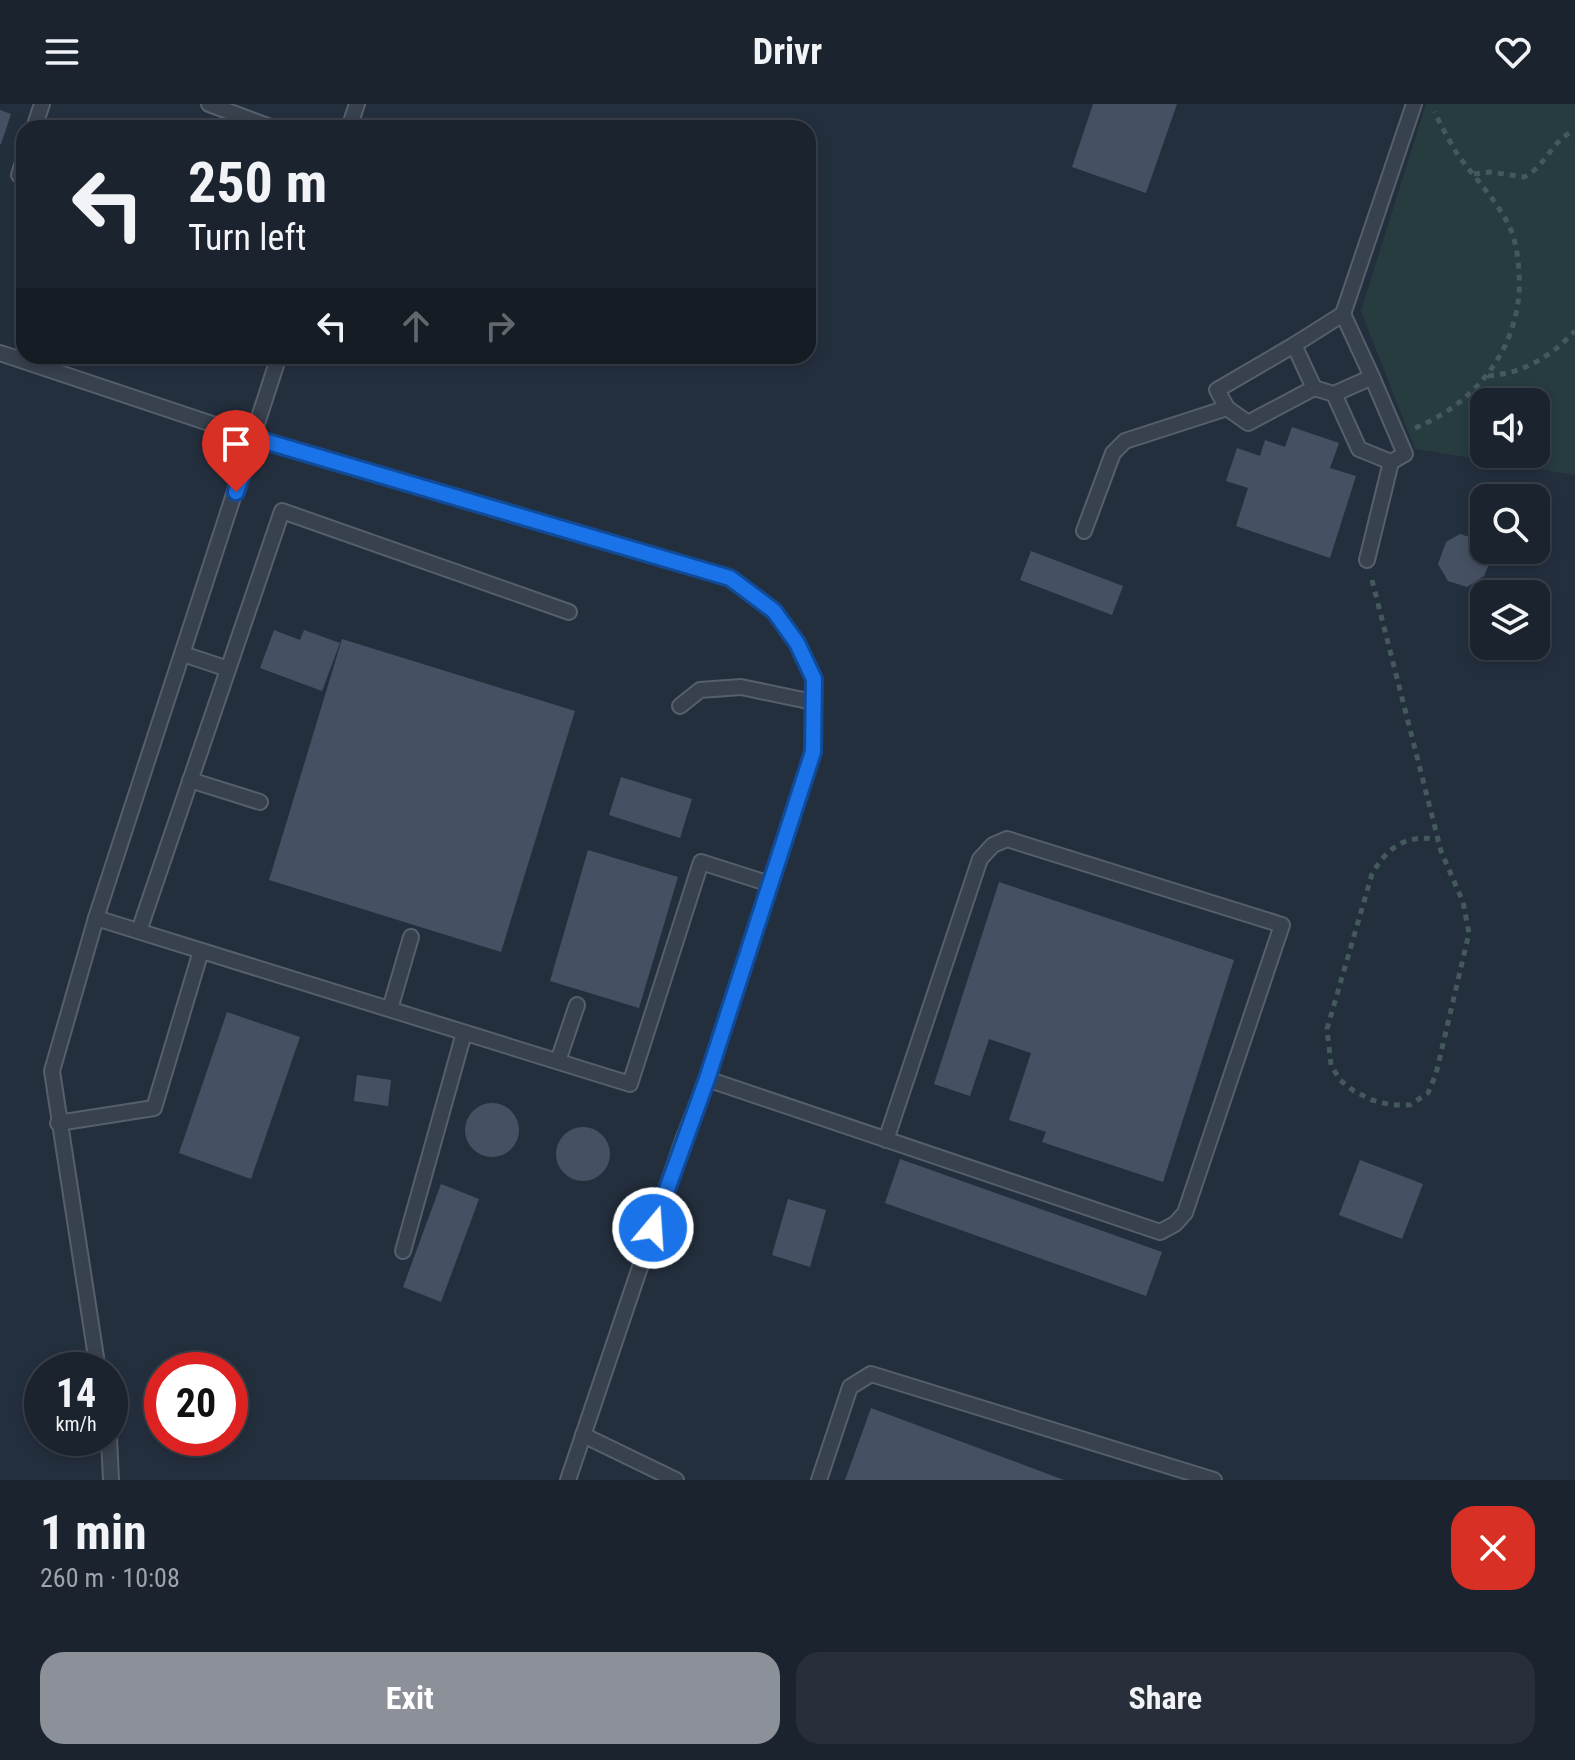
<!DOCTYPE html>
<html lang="en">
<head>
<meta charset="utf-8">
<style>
  :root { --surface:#1b232e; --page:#282f3a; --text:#f1f3f6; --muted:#a0a4aa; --line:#39404a; --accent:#8c9099 }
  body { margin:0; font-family:"Roboto Condensed",sans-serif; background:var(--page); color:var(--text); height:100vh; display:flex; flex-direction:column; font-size:30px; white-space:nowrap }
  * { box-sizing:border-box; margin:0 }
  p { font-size:26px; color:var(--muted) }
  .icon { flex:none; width:44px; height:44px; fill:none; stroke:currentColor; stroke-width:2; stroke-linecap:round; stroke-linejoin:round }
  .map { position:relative; height:1376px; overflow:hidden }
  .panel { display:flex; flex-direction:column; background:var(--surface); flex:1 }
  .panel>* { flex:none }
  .hud { position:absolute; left:16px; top:16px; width:800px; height:244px; border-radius:24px; box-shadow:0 4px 12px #0003,0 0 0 2px var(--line); background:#1b232e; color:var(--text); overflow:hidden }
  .tools { position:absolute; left:1470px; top:284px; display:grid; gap:16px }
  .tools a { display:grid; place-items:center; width:80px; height:80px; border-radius:16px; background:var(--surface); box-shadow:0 4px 12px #0003,0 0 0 2px var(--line); font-size:40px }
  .speed { position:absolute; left:24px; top:1248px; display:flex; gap:16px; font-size:40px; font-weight:700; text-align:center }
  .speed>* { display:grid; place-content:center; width:104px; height:104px; border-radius:50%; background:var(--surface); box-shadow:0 4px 12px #0003,0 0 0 2px var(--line); line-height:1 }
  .speed small { font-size:20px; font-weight:400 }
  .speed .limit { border:12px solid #d22; background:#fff; color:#111 }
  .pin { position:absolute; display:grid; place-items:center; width:68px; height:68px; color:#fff; margin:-82px -34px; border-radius:50% 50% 50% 0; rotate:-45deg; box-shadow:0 0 8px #0007 }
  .pin .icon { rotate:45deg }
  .me { position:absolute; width:88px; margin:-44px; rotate:18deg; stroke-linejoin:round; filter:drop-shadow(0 0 6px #0008) }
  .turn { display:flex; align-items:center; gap:28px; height:168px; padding:0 40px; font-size:36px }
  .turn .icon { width:104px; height:104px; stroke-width:2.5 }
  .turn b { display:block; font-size:56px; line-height:68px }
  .lanes { display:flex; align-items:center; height:76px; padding:0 40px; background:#0003; justify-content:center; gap:40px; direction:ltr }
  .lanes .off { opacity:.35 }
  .round { display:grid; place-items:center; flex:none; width:84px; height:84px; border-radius:24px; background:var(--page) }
  .head { display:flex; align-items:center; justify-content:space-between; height:136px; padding:0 40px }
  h1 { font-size:48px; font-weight:700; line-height:60px }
  .cta { display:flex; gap:16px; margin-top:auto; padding:16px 40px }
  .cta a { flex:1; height:92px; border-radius:24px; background:var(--accent); color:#fff; font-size:32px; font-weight:700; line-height:92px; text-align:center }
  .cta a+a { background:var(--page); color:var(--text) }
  header { display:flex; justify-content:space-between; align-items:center; height:104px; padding:0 40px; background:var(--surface); font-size:36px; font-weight:700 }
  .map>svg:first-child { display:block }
  .green { fill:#263c3f; fill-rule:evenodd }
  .building { fill:#455162 }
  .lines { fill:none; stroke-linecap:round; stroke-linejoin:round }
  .lane-casing { stroke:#565f6c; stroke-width:18 }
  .path { stroke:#44595c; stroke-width:5; stroke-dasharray:6 6; stroke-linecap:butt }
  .lane { stroke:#38414e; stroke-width:14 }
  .route-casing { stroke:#114b97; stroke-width:20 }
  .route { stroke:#1a73e8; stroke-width:14 }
</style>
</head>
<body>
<header><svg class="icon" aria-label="menu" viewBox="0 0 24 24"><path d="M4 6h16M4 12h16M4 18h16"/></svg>Drivr<svg class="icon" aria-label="heart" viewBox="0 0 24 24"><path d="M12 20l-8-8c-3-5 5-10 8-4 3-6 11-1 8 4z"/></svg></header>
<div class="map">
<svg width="1575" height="1376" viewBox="0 0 1575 1376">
  <rect width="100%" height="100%" fill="#242f3e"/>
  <!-- green -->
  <path class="green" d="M1426 0H1575V371L1415 345 1361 207ZM1484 298H1536V350H1484Z"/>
  <!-- building -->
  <g class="building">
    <polygon points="1093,0 1177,0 1146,89 1072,63"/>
    <polygon points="0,6 11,10 1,40 0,40"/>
    <polygon points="105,16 120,16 138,24 84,24"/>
    <polygon points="1292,323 1339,339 1330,364 1356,372 1330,454 1236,422 1248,384 1226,377 1237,344 1260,352 1265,336 1285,343"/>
    <polygon points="1460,430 1482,437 1484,446 1488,446 1492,453 1484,472 1467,483 1448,477 1438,460 1446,438"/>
    <polygon points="1031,447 1123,482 1112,511 1020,476"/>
    <polygon points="274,526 300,536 304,526 340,539 322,587 260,564"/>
    <polygon points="342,535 575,607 501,848 269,776"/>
    <polygon points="621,673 692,695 680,734 609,711"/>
    <polygon points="588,746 678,773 639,904 550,877"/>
    <polygon points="999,778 1234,856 1163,1078 1042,1038 1046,1028 1009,1016 1031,949 989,935 970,992 934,980"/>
    <polygon points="227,908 300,933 251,1075 179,1049"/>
    <polygon points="357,971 391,976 388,1002 354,997"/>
    <circle cx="492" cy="1026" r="27"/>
    <circle cx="583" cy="1050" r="27"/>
    <polygon points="900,1055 1162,1148 1146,1192 885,1099"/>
    <polygon points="1360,1056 1423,1080 1402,1135 1339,1111"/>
    <polygon points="441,1080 479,1095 441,1198 403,1183"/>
    <polygon points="788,1095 826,1106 810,1163 772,1151"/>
    <polygon points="871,1304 1064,1376 845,1376"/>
  </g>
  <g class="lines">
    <defs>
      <g id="lane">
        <polyline points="209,0 273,24"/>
        <polyline points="34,24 42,0"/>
        <polyline points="349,24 357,0"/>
        <polyline points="19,71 24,55"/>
        <polyline points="1343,210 1414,0"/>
        <polyline points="1294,241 1217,286 1227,304 1248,319 1314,284"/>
        <polyline points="0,249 254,334 730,474 774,507 797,539 814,575 813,648 707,975 683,1036 568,1376"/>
        <polyline points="1334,290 1372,273 1343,210 1294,241 1314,284 1334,290 1359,345 1391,358 1405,350 1372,273"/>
        <polyline points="1084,427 1113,349 1125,337 1227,304"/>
        <polyline points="1367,456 1391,358"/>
        <polyline points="183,550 228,565"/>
        <polyline points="680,602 700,586 741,583 813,598"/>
        <polyline points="190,676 260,698"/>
        <polyline points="96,814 630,980 701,758 770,780"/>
        <polyline points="139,827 282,407 569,508"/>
        <polyline points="390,905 411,833"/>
        <polyline points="558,957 577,901"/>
        <polyline points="707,975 1160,1128 1175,1120 1185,1109 1282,821 1007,735 993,741 980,755 886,1036"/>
        <polyline points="58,1019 154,1004 201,847"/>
        <polyline points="403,1147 464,929"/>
        <polyline points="98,1266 52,967 96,814 279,252"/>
        <polyline points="583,1331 676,1376"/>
        <polyline points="109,1334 111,1376"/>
        <polyline points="819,1376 850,1283 871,1270 1214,1376"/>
      </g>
    </defs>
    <!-- lane casing -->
    <use href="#lane" class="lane-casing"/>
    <!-- path -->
    <g class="path">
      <path d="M1474 70 1490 68 1524 73C1547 62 1552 34 1575 27"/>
      <path d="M1488 272C1524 269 1550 253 1575 227"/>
      <path d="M1415 324C1479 298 1524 238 1519 168 1518 154 1516 138 1511 126 1498 97 1476 76 1458 51 1449 37 1442 22 1434 8"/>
      <path d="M1372 476 1441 747 1463 798 1469 829 1436 970 1428 989 1410 1001H1391L1372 996 1354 987 1340 976 1331 961 1327 925 1372 770C1387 743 1408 729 1438 736"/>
    </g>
    <!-- lane -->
    <use href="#lane" class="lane"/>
  </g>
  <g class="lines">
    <defs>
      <polyline id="route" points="236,388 254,334 730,474 774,507 797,539 814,575 813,648 707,975 653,1124"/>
    </defs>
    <!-- route casing -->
    <use href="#route" class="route-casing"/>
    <!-- route -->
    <use href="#route" class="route"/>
  </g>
</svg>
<div class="tools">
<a><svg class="icon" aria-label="sound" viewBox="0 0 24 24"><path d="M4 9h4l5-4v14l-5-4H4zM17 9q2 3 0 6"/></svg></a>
<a><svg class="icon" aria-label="search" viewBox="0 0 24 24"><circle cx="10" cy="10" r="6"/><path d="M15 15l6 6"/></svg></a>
<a><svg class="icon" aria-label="layers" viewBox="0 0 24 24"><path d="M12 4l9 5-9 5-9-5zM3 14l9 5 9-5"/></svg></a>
</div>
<div class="speed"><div>14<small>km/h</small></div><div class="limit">20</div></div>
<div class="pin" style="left:236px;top:388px;background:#d93025"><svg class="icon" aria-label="arrive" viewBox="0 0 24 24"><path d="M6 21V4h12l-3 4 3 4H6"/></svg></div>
<svg class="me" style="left:653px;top:1124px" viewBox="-20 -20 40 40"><circle r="17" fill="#1a73e8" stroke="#fff" stroke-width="3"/><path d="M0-11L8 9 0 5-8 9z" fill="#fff"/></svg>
<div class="hud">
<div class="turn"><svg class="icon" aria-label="left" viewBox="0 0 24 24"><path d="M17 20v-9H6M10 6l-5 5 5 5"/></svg><div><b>250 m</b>Turn left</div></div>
<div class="lanes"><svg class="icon" aria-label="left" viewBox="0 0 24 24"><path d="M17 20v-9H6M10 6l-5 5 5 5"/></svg><svg class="icon off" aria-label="ahead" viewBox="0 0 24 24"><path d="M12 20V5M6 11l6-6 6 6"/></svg><svg class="icon off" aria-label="right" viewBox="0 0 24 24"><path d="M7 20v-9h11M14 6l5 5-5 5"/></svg></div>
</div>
</div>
<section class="panel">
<div class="head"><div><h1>1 min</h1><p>260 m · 10:08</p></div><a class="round" style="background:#d93025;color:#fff"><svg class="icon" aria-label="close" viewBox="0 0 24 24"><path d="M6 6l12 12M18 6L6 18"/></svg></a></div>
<div class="cta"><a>Exit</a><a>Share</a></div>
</section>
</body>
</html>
